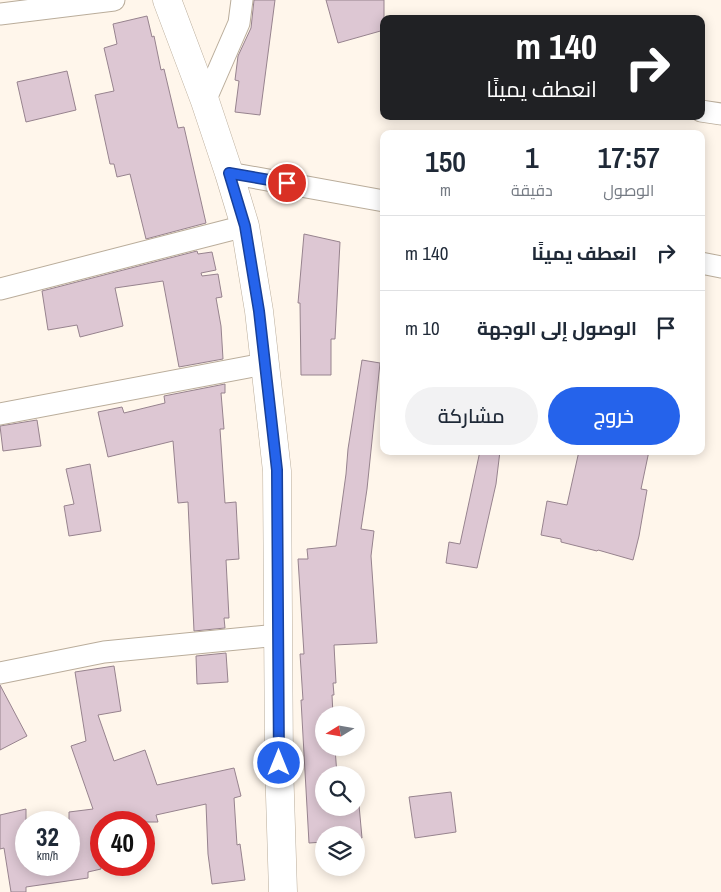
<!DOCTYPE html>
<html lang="ar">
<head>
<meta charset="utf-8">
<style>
  :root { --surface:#fff; --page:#f2f2f3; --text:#1f2937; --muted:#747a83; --line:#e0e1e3; --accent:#2563eb }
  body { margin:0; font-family:"Archivo Narrow",Cairo,sans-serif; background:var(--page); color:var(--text); direction:rtl; height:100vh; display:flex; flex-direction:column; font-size:19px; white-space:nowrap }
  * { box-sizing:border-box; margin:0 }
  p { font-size:16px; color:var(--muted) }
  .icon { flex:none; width:28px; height:28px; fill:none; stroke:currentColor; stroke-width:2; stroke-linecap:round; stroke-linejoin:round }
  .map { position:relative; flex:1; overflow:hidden; direction:ltr }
  .sheet { position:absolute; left:380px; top:130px; width:325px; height:325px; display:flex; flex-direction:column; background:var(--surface); border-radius:10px; box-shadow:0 2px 12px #0003; direction:rtl }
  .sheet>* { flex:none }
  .hud { position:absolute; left:380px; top:15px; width:325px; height:105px; border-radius:10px; box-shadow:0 2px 12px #0003; direction:rtl; background:#202124; color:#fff; overflow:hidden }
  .needle { width:32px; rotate:259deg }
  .fabs { position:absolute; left:315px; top:706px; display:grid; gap:10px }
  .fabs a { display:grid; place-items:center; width:50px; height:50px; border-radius:50%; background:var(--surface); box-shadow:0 2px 12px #0003; font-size:25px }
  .speed { position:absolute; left:15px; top:811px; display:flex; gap:10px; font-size:25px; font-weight:700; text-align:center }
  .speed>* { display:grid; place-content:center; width:65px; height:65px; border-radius:50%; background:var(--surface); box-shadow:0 2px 12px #0003; line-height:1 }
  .speed small { font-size:12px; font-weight:400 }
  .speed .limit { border:8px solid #d22; background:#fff; color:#111 }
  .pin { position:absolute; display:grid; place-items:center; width:42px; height:42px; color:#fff; margin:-21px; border:2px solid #fff; border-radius:50%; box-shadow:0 1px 5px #0007 }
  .me { position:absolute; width:55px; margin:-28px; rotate:0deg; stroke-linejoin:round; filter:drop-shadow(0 0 4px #0008) }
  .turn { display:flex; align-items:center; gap:18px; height:105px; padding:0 25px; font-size:22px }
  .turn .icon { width:65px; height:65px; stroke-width:2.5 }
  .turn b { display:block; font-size:35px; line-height:42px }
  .eta { display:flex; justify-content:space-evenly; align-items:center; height:85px; text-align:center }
  .eta b { font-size:30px; font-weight:600; line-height:35px }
  .primary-button { display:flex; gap:10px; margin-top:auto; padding:10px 25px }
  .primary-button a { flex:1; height:58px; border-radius:30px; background:var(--accent); color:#fff; font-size:20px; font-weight:600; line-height:58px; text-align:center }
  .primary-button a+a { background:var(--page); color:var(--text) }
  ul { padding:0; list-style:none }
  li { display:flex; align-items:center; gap:15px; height:75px; padding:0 25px; border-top:1px solid var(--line) }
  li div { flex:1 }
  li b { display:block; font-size:19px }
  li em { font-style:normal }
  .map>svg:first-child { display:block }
  .building { fill:#ddc7d3; stroke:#97838e }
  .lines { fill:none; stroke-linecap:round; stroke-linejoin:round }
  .minor-casing { stroke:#baad9b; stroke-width:23 }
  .tertiary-casing { stroke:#baad9b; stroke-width:29 }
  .minor { stroke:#fff; stroke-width:21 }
  .tertiary { stroke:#fff; stroke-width:28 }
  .route-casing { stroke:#184099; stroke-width:12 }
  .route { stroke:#2563eb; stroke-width:9 }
</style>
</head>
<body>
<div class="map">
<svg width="721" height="892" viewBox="0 0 721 892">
  <rect width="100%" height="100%" fill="#fff6eb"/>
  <!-- building -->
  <g class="building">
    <polygon points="254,0 275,0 260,115 235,112 239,81 235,80 238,56 251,28"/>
    <polygon points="326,0 384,0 384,30 338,43"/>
    <polygon points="147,16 152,37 154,36 161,70 164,69 178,128 184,127 206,223 146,239 130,174 117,177 114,164 110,164 95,95 114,91 104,48 117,44 113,24"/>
    <polygon points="67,71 76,110 26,122 17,82"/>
    <polygon points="304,234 340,242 335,339 331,339 331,375 301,375 300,303 298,303"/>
    <polygon points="197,251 198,254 212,252 216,270 201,273 202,276 218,274 222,297 216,298 221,326 223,359 179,367 163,281 115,288 123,326 80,337 77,325 48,330 42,291"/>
    <polygon points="362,360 380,363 367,489 361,529 374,531 371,556 377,643 334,645 336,683 333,683 334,695 332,695 333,715 324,715 324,748 335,748 337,775 324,775 324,808 356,808 356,794 358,794 362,838 356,839 356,835 324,835 324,842 309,843 301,700 303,700 300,654 304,654 298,559 308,559 307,549 336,546 346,474 348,449"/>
    <polygon points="225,384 225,393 221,393 224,429 220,429 225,503 236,502 239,559 226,560 229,618 224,618 225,628 194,631 188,502 178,503 173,441 108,457 98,412 122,407 124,413 165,403 164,396"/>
    <polygon points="37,420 41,446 3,451 0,426"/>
    <polygon points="480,451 500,451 496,484 477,568 446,563 449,542 460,544"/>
    <polygon points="579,451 649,451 641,489 647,490 639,536 633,560 598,550 597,551 561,542 561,539 541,535 547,501 567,505"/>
    <polygon points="90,464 101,531 69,536 64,506 74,504 66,469"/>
    <polygon points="226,653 228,682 197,684 196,656"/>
    <polygon points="114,666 121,711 98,715 114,761 145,750 157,785 234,768 241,796 234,798 237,845 240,844 245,880 212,884 208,854 206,804 156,815 158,822 101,822 101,869 88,872 88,878 26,887 26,892 11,892 4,848 0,849 0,815 26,809 26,865 69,865 69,812 93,809 71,746 86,741 75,672"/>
    <polygon points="0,685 27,736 0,750"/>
    <polygon points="451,792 456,832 415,838 409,797"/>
  </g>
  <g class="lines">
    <defs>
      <g id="minor">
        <polyline points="0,14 114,0"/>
        <polyline points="205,101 239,23 242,0"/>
        <polyline points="701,111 721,114"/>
        <polyline points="229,173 384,201"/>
        <polyline points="701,263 721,267"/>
        <polyline points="0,289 245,226"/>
        <polyline points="0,414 264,364"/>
        <polyline points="0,673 104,652 278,635"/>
      </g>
      <polyline id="tertiary" points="167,0 205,101 229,173 245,226 259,311 277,471 279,763 283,892"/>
    </defs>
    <!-- minor casing -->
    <use href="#minor" class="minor-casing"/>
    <!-- tertiary casing -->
    <use href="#tertiary" class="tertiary-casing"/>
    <!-- minor -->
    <use href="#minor" class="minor"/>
    <!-- tertiary -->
    <use href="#tertiary" class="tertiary"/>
  </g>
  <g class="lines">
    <defs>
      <polyline id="route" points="279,763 277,470 259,311 245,226 229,173 287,183"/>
    </defs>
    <!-- route casing -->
    <use href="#route" class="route-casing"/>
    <!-- route -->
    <use href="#route" class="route"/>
  </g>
</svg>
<div class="fabs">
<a><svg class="needle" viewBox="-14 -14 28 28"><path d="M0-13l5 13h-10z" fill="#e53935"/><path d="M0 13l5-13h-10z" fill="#747a83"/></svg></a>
<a><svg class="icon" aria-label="search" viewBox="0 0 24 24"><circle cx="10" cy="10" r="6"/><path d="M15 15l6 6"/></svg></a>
<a><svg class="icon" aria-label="layers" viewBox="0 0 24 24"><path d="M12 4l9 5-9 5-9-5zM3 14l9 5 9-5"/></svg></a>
</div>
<div class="speed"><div>32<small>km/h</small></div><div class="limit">40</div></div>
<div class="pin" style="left:287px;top:183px;background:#d93025"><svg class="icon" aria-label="arrive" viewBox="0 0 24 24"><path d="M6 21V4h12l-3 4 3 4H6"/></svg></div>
<svg class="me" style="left:279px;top:763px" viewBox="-20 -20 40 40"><circle r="17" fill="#2563eb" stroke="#fff" stroke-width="3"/><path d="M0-11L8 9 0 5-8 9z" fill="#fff"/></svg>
<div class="hud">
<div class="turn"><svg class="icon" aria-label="right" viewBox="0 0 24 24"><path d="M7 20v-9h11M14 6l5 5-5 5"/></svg><div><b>140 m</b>انعطف يمينًا</div></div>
</div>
<section class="sheet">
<div class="eta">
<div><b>17:57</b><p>الوصول</p></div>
<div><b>1</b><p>دقيقة</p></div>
<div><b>150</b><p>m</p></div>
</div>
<ul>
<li><svg class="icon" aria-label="right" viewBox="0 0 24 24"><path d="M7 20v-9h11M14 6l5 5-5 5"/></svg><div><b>انعطف يمينًا</b></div><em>140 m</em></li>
<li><svg class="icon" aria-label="arrive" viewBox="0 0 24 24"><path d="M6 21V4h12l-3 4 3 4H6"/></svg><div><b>الوصول إلى الوجهة</b></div><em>10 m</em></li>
</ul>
<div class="primary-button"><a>خروج</a><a>مشاركة</a></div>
</section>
</div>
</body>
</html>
